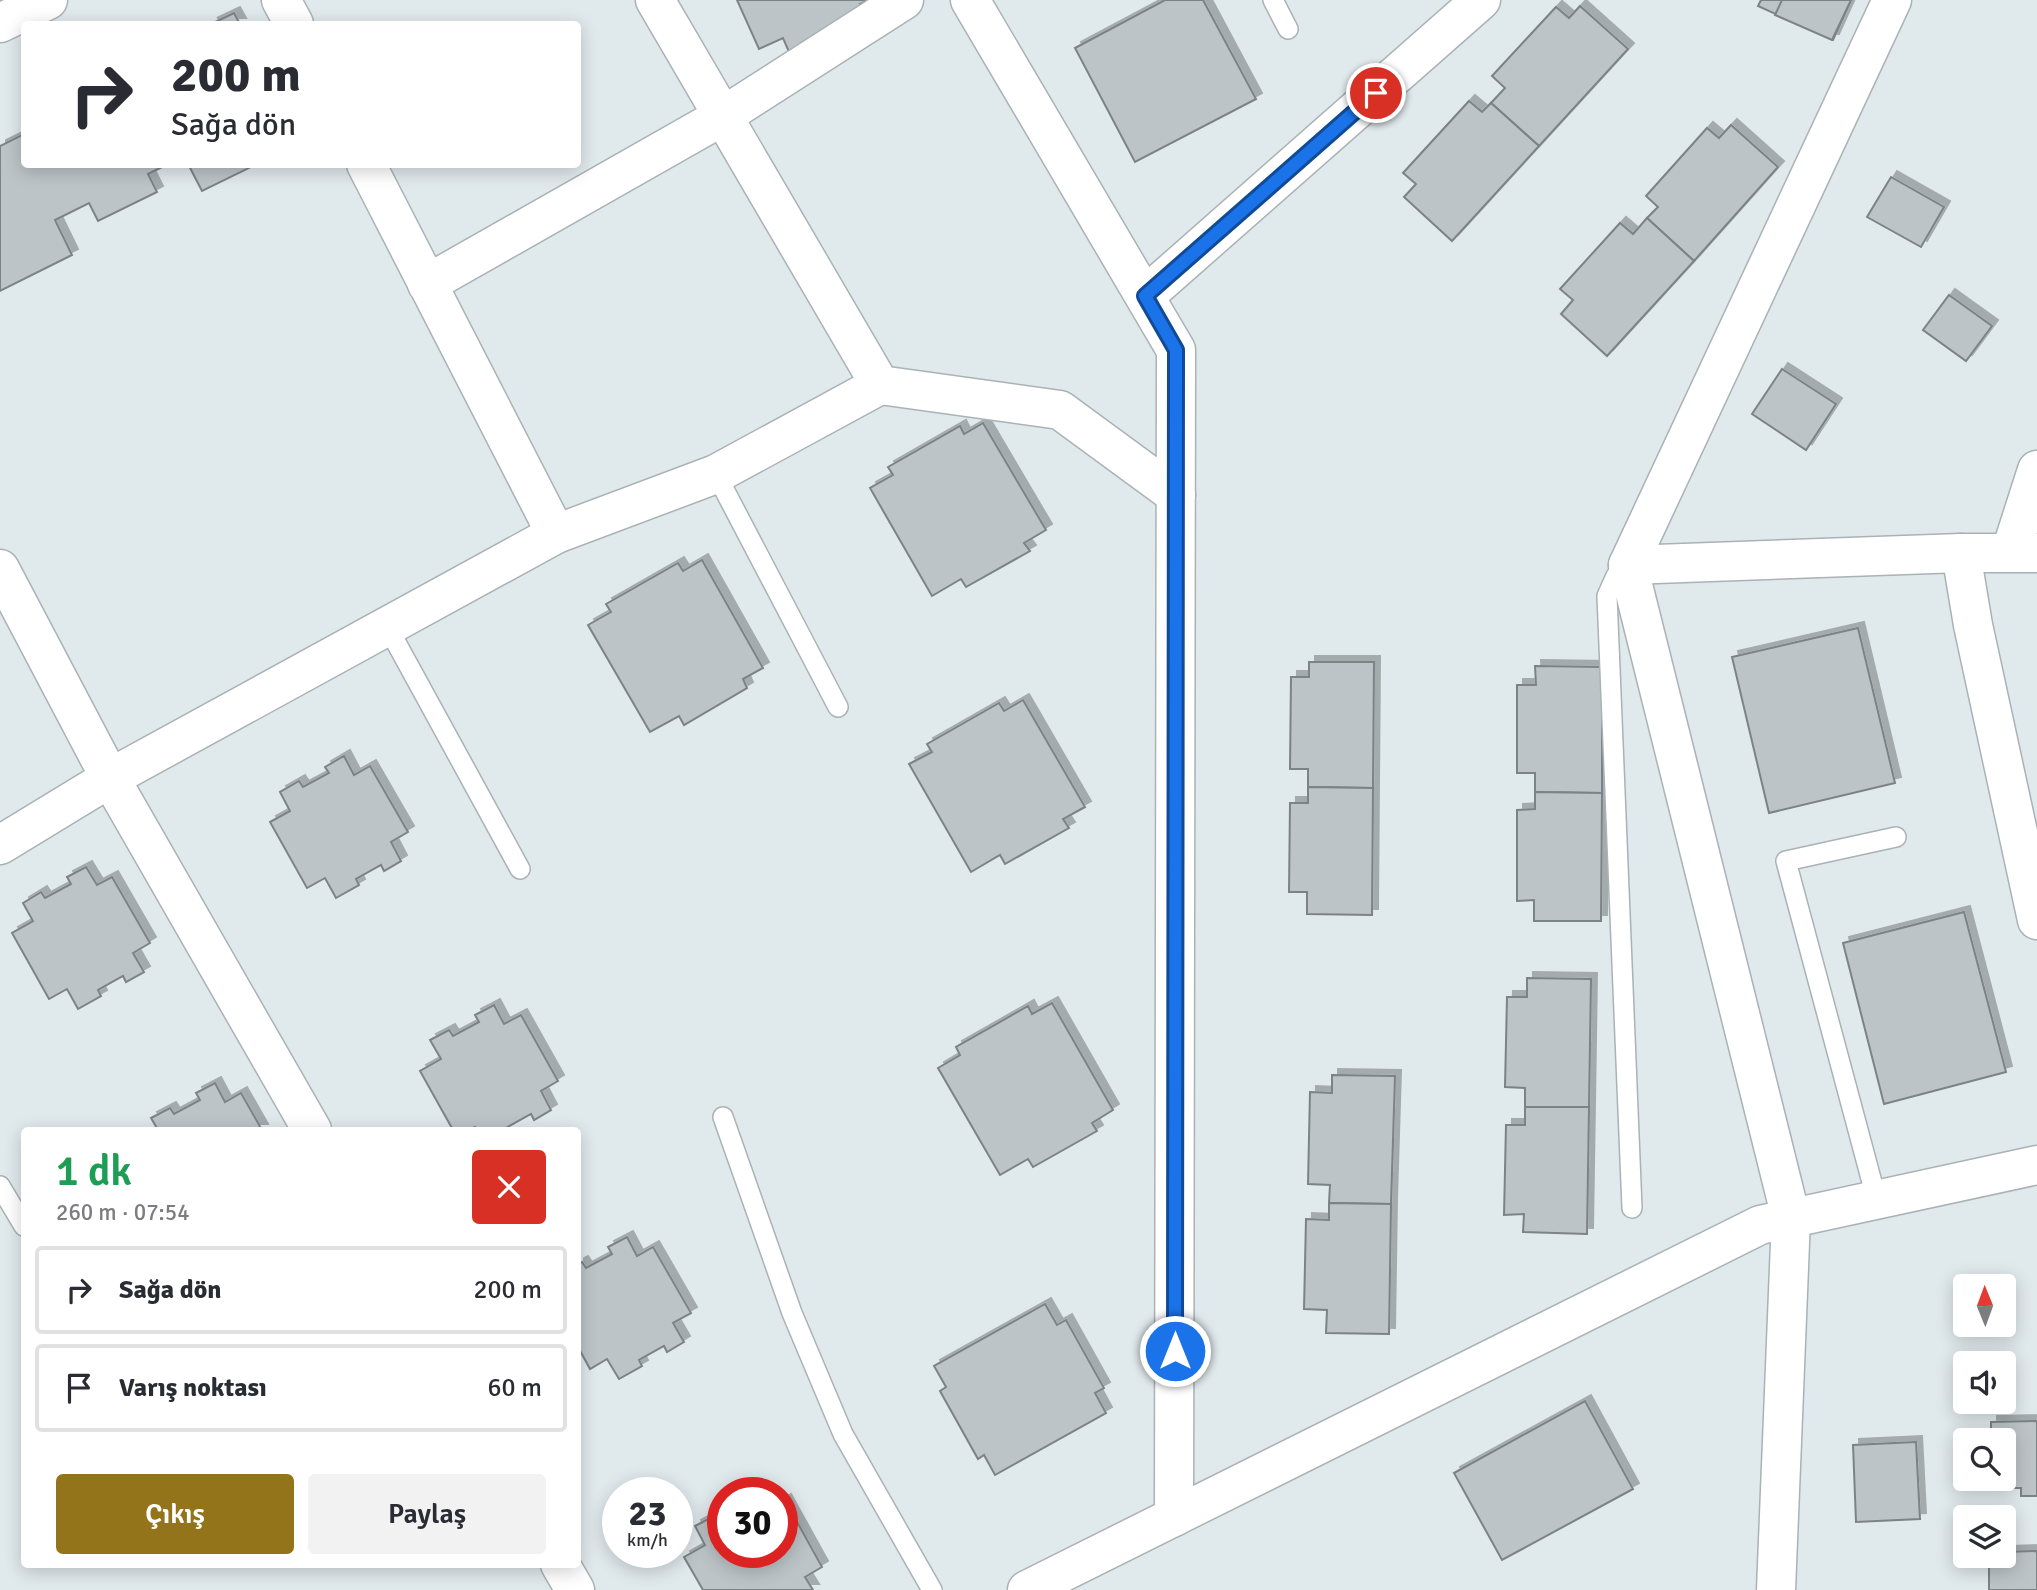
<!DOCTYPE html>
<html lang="tr">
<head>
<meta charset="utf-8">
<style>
  :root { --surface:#fff; --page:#f2f2f3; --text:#2b2b33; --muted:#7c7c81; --line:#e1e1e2; --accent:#93741b }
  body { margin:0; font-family:Signika,sans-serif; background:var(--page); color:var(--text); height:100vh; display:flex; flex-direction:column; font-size:26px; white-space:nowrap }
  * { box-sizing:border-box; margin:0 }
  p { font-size:23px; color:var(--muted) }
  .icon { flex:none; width:38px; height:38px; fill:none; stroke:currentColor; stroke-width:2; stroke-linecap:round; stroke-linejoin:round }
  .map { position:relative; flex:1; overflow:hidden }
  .side { position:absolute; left:21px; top:1127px; width:560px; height:441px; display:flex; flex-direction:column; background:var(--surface); border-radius:7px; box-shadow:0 4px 18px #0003 }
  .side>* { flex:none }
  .guide { position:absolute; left:21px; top:21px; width:560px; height:147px; border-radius:7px; box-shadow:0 4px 18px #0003; background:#fff; color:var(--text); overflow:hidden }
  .needle { width:46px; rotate:359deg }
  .tools { position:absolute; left:1953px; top:1274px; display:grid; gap:14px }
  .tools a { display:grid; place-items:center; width:63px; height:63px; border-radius:7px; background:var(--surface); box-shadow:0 4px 18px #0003; font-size:35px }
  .speed { position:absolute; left:602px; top:1477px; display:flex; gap:14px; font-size:35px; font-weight:700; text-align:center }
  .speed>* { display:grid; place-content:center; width:91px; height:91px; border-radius:50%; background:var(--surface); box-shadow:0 4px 18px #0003; line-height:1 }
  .speed small { font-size:18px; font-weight:400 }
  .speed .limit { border:10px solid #d22; background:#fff; color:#111 }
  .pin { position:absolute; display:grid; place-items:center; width:60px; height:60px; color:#fff; margin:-30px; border:4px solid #fff; border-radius:50%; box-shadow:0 2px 7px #0007 }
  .me { position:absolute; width:77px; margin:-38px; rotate:0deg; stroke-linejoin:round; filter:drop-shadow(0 0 5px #0008) }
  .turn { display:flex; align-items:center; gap:24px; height:147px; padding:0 35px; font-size:32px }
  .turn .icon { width:91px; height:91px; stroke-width:2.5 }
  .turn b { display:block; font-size:49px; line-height:60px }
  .round { display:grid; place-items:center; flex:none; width:74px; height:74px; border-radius:7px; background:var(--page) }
  .head { display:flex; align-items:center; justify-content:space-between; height:119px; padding:0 35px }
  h1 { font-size:42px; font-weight:600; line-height:52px; color:#1e9e55 }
  .primary-button { display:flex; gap:14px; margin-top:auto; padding:14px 35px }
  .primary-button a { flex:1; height:80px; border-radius:7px; background:var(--accent); color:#fff; font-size:28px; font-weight:600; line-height:80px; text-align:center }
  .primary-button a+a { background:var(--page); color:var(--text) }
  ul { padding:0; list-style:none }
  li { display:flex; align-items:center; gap:21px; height:88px; margin:0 14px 10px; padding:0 21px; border:4px solid var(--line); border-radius:7px }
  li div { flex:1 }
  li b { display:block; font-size:26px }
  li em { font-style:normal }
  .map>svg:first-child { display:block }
  .building { fill:#bcc4c7; stroke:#7c8387; stroke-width:2; filter:url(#shadow) }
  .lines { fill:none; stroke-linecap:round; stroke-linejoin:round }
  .service-casing { stroke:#aab2b5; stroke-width:22 }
  .minor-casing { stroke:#aab2b5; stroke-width:41 }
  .service { stroke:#fff; stroke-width:19 }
  .minor { stroke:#fff; stroke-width:38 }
  .route-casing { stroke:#114b97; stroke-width:18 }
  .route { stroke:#1a73e8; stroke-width:12 }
</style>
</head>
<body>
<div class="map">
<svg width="2037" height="1590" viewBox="0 0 2037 1590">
  <defs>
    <filter id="shadow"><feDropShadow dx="6" dy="-6" stdDeviation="0" flood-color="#0004"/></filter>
  </defs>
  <rect width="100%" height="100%" fill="#e0e9ec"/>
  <!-- building -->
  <g class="building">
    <polygon points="737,0 869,0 860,4 866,18 789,52 783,38 759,49"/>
    <polygon points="1165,0 1203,0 1256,99 1135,162 1075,48"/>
    <polygon points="1761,0 1851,0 1833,40 1758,6"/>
    <polygon points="1782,0 1851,0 1832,40 1775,15"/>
    <polygon points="1580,6 1628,49 1539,146 1491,103 1505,88 1492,76 1556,7 1569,18"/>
    <polygon points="234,13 240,24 211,24"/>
    <polygon points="1469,101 1482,112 1491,103 1539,146 1452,241 1404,197 1416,184 1403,173"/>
    <polygon points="1731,125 1778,167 1694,261 1647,218 1658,207 1646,196 1707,128 1719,138"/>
    <polygon points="24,134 24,164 168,164 148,174 157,192 98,221 89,203 55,220 72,255 0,291 0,146"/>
    <polygon points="188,164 257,164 202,191"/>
    <polygon points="1891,177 1944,207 1921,247 1867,217"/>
    <polygon points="1647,218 1694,261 1607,356 1561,314 1573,300 1560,289 1620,223 1633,234"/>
    <polygon points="1949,295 1992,326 1966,361 1923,330"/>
    <polygon points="1782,369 1836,404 1806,450 1752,414"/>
    <polygon points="983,423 1046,530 1024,543 1030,551 966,587 961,579 932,596 870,488 893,475 888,467 960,426 964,434"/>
    <polygon points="702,560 763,668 743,679 747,688 684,725 679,716 650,732 588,625 611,612 606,604 678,563 683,571"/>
    <polygon points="1858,628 1895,783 1769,813 1732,657"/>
    <polygon points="1309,662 1374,662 1373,788 1308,787 1308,769 1290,769 1291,677 1309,677"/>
    <polygon points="1535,666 1602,667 1602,793 1535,792 1535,773 1517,773 1517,685 1536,685"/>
    <polygon points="1023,700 1085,807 1063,819 1069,828 1005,864 1000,855 971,872 909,764 932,752 927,744 999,703 1004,711"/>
    <polygon points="344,756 354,775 370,766 408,832 391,842 401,861 384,871 381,865 356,879 359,885 336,898 325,878 307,888 270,822 290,811 280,792 299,781 303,787 329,773 325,767"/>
    <polygon points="1308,787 1373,788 1372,915 1307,914 1307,892 1289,892 1290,803 1308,803"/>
    <polygon points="1535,792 1602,793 1601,921 1534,921 1534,900 1517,901 1517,810 1535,809"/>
    <polygon points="86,867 97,885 112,877 150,943 133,953 144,972 126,982 123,976 98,990 101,996 78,1009 67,989 49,999 12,933 33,921 23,903 41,892 45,898 71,884 67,877"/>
    <polygon points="1964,912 2006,1072 1884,1104 1843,943"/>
    <polygon points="1527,978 1591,979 1589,1107 1525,1107 1525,1088 1505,1087 1507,997 1527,997"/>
    <polygon points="1052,1003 1113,1110 1092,1123 1097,1131 1033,1167 1028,1159 1000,1175 938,1068 960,1055 956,1047 1028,1006 1032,1014"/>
    <polygon points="494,1005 504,1024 521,1015 558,1081 541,1091 551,1110 534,1120 531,1114 506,1128 507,1130 477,1130 475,1127 469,1130 453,1130 420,1071 441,1059 430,1040 449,1030 453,1036 479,1022 475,1015"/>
    <polygon points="1332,1075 1395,1076 1391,1204 1329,1203 1330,1185 1308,1184 1310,1092 1332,1093"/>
    <polygon points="215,1083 225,1102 241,1093 262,1130 158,1130 151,1118 170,1108 174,1114 200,1100 196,1093"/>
    <polygon points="1525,1107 1589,1107 1587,1234 1523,1232 1524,1214 1504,1215 1506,1125 1525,1125"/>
    <polygon points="1329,1203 1391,1204 1389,1334 1326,1333 1327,1310 1304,1309 1306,1219 1329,1220"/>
    <polygon points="627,1237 637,1256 653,1247 691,1313 673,1323 684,1342 667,1352 664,1346 639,1360 642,1366 619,1379 607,1359 590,1369 578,1347 578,1264 582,1262 586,1268 612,1254 608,1247"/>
    <polygon points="1045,1304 1057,1325 1066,1320 1104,1388 1095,1393 1106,1413 995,1475 984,1455 978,1459 940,1391 946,1387 934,1366"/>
    <polygon points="1585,1401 1633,1489 1502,1560 1454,1473"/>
    <polygon points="2037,1421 2037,1496 2021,1496 2021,1488 1992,1488 1992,1479 2004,1479 2004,1440 1991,1440 1991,1422"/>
    <polygon points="1916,1442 1920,1519 1856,1522 1853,1445"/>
    <polygon points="785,1500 822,1567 805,1577 813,1590 703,1590 684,1557 705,1545 695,1526 714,1516 718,1522 723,1519 723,1552 782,1552 782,1502"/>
    <polygon points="2037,1551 2037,1590 1989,1590 1989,1556 2004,1556 2004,1552"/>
  </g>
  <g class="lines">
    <defs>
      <g id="service">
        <polyline points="1273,0 1288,29"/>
        <polyline points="716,474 838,707"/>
        <polyline points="1628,565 1616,576 1607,596 1632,1208"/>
        <polyline points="387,626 520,869"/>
        <polyline points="723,1117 792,1313 843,1434 932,1590"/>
        <polyline points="0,1186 24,1226"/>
        <polyline points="1877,1201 1786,861 1896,837"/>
      </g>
      <g id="minor">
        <polyline points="281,0 294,24"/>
        <polyline points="655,0 880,385 1060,410 1176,495"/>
        <polyline points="970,0 1176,350 1174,1517"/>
        <polyline points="0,23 48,0"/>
        <polyline points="366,164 556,534"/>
        <polyline points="427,284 723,116 904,0"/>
        <polyline points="1145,296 1481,0"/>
        <polyline points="2011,551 2037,470"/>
        <polyline points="1961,553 1973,625 2037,920"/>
        <polyline points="1628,565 1961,553 2037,553"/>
        <polyline points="0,569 110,778 312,1130"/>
        <polyline points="0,845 110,778 556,534 716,474 880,385"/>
        <polyline points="560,1564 575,1590"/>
        <polyline points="1027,1590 1760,1225 2037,1165"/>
        <polyline points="1776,1590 1791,1218 1628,565 1892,0"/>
      </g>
    </defs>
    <!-- service casing -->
    <use href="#service" class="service-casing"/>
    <!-- minor casing -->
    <use href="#minor" class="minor-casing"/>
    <!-- service -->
    <use href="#service" class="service"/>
    <!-- minor -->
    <use href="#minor" class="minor"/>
  </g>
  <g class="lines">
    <defs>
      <polyline id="route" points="1175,1351 1176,350 1145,296 1376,93"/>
    </defs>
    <!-- route casing -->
    <use href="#route" class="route-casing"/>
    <!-- route -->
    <use href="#route" class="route"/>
  </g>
</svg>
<div class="tools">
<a><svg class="needle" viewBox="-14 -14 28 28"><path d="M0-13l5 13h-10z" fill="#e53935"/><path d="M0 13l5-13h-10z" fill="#7c7c81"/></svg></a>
<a><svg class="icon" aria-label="sound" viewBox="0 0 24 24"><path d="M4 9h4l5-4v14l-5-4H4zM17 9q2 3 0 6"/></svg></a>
<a><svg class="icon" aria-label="search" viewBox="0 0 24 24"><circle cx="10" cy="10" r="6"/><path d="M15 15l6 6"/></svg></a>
<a><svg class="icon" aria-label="layers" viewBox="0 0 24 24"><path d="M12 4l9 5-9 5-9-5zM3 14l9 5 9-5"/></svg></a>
</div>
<div class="speed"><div>23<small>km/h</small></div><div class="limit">30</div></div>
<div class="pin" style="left:1376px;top:93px;background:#d93025"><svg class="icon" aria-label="arrive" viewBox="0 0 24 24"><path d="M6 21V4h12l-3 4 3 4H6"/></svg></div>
<svg class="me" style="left:1175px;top:1351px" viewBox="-20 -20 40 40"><circle r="17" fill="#1a73e8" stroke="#fff" stroke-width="3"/><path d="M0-11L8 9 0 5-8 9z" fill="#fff"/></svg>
<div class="guide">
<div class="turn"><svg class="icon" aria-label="right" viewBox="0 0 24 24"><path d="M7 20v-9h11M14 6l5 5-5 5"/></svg><div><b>200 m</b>Sağa dön</div></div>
</div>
<section class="side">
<div class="head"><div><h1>1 dk</h1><p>260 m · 07:54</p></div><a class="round" style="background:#d93025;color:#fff"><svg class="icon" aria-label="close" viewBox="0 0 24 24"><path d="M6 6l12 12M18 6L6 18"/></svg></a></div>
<ul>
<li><svg class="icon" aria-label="right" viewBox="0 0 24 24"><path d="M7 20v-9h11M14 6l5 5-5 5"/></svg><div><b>Sağa dön</b></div><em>200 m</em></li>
<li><svg class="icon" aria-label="arrive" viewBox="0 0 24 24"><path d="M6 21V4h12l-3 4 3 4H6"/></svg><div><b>Varış noktası</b></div><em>60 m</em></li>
</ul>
<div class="primary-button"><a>Çıkış</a><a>Paylaş</a></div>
</section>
</div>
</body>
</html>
